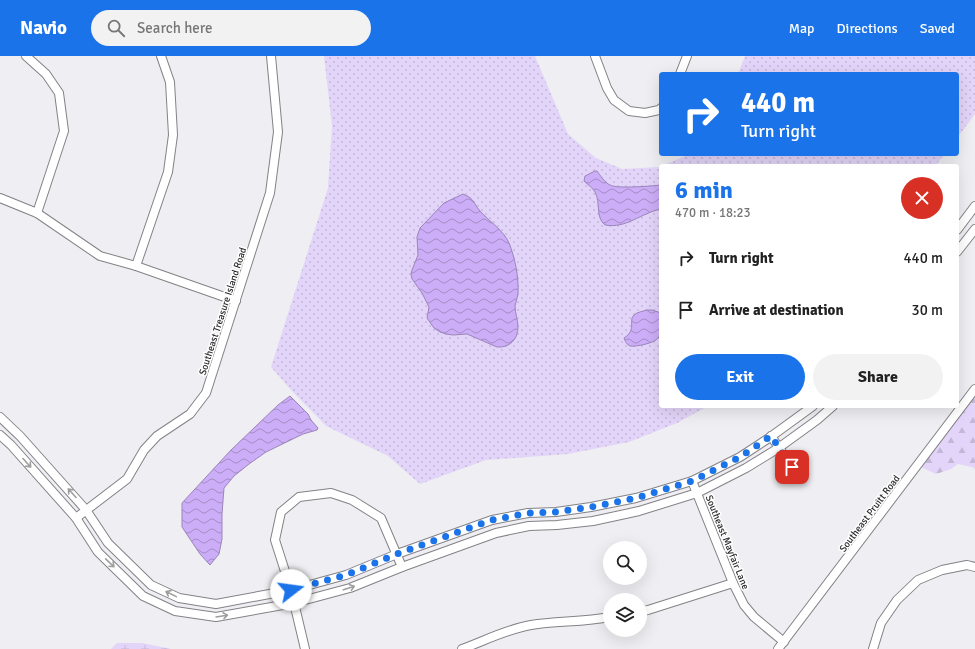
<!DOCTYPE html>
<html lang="en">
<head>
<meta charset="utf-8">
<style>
  :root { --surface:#fff; --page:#f2f2f2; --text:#222; --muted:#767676; --accent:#1a73e8 }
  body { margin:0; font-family:Signika,sans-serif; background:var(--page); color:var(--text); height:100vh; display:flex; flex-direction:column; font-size:15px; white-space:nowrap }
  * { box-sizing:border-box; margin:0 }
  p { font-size:13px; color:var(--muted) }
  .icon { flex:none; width:22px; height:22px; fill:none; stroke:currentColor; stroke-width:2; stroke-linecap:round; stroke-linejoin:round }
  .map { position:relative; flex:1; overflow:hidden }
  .drawer { position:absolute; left:659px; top:108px; width:300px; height:244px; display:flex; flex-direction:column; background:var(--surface); border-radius:4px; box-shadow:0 4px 16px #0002 }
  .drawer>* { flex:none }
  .banner { position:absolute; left:659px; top:16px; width:300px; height:84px; border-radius:4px; box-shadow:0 4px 16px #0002; background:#1a73e8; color:#fff; overflow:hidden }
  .fabs { position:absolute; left:603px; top:485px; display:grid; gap:8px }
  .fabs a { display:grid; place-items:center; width:44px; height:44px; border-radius:50%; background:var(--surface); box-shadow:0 4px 16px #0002; font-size:20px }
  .pin { position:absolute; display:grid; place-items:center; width:34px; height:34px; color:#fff; margin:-17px; border-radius:8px; box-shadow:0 2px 6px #0006 }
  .me { position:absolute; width:44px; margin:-22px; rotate:75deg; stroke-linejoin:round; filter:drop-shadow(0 0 3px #0008) }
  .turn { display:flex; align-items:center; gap:14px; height:84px; padding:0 16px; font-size:18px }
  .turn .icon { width:52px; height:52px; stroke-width:2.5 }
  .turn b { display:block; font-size:28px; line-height:34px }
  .round { display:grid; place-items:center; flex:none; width:42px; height:42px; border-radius:21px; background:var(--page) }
  .summary { display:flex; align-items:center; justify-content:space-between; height:68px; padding:0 16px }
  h1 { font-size:24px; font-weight:700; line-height:30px; color:var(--accent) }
  .button { display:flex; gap:8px; margin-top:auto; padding:8px 16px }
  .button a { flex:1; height:46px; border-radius:24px; background:var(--accent); color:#fff; font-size:16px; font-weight:700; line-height:46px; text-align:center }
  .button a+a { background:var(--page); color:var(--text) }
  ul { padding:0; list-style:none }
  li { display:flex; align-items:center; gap:12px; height:52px; padding:0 16px }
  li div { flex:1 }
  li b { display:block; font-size:15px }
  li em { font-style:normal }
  header { display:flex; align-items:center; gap:24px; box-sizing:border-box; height:56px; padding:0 20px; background:var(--accent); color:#fff }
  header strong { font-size:19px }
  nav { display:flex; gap:22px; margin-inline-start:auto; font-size:14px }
  .search { width:280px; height:36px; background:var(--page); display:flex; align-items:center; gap:10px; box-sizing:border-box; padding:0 14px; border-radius:22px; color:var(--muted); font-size:15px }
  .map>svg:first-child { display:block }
  .grass { fill:url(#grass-dots) }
  .forest { fill:url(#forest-firs) }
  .wetland { fill:url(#wetland-marsh) }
  .water { fill:url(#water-waves); stroke:#9b85ba }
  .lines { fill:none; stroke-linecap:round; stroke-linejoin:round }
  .street-casing { stroke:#838286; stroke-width:10 }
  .street { stroke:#fff; stroke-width:8 }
  .oneway { stroke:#9f9e9f }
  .route { stroke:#1a73e8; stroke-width:7; stroke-dasharray:0 12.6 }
  .labels { text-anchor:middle; stroke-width:3; stroke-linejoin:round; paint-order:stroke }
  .street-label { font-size:10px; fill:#29282a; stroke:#fff }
</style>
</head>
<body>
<header>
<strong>Navio</strong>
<div class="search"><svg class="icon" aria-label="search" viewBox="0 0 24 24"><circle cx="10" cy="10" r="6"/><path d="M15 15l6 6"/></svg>Search here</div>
<nav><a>Map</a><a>Directions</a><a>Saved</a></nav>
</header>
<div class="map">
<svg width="975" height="593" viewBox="0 0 975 593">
  <defs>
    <pattern id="grass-dots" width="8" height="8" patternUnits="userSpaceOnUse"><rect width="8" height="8" fill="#e3d5f9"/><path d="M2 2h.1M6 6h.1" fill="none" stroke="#c3b7d6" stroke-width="1.8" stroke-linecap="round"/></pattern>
    <pattern id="forest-firs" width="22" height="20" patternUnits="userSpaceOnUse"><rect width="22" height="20" fill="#e3d5f9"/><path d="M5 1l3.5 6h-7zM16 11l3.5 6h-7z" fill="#c3b7d6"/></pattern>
    <pattern id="wetland-marsh" width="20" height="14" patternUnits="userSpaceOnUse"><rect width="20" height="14" fill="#e3d5f9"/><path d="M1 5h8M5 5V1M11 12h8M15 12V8" fill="none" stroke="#c3b7d6"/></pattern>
    <pattern id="water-waves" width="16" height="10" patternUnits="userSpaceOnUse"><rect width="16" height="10" fill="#ccadf7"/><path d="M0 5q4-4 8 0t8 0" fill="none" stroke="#a68dc8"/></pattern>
  </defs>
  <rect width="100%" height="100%" fill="#efeef2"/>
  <!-- grass -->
  <g class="grass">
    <polygon points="324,0 535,0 568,78 596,102 622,113 659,111 661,110 661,350 708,350 677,367 629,386 568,398 486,404 420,428 388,400 326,370 292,335 271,311 328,132 332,70"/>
    <polygon points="745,0 975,0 975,58 957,82 957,18 738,18"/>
    <polygon points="690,98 945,98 935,110 662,110"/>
  </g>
  <!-- forest -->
  <polygon class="forest" points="975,340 975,413 972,411 958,408 951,413 936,418 921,411"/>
  <!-- wetland -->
  <polygon class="wetland" points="117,587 142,587 171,593 111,593"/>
  <!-- water -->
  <g class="water">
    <path d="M595 115H597C600 119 605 127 610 129 616 133 653 130 661 129V153C641 157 626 173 605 169 595 161 601 147 595 136 593 132 588 129 584 125L585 120Z"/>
    <path d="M463 138C465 139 467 140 469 141 474 144 476 151 480 155 489 165 504 175 509 187 515 202 519 221 518 238 517 242 516 246 515 250 515 257 518 264 518 271 518 284 509 292 497 291L467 278 453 279 446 278 440 276 434 272 427 262 429 251 422 237 412 223 411 218 412 214 418 199 417 181 420 172 444 147Z"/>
    <path d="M647 254H652L661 257C661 264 662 277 658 282 655 287 636 291 630 290 627 289 625 285 624 282 637 274 628 265 634 259 637 256 644 255 647 254Z"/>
    <polygon points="290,340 308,358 311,364 318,372 317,374 303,378 266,396 249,408 234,420 224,432 222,458 222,483 219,498 210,509 200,498 182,471 182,447 231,394 278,349"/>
  </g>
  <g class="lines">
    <defs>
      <g id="street">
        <polyline points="26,0 46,18 59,37 64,75 37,157"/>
        <polyline points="595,0 607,32 614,44 629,55 645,57 659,54 661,52"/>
        <polyline points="680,18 687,0"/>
        <polyline points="0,142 37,157 100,200 136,210 236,245"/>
        <polyline points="957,174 975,150"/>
        <polyline points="957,196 975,173"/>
        <polyline points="136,210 168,116 173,79 170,26 161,0"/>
        <polyline points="0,361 20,380 86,454 108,487 151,529 179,542 216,548 291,534 346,519 397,498 492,464 528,457 556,456 591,451 636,442 692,425 740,401 769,382 813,350"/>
        <polyline points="0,379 11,389 76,462 98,496 143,540 175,555 216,561 294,547 350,532 402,511 496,477 529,470 557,469 593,465 639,455 697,437 746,412 777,393 817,364 833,350"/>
        <polyline points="771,380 792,411"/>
        <polyline points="692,425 733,527 744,549 754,561 784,586"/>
        <polyline points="76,462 127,423 144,394 157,380 190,358 206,337 270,137 278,76 271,0"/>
        <polyline points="640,556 648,554 733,527"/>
        <polyline points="305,593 291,534 275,484 281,456 299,441 331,437 352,444 381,462 402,511"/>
        <path d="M462 593C484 585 507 573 531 569 557 565 584 566 610 561"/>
        <polyline points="778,593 975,333"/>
        <polyline points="873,593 881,567 897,544 918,524 942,514 967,509 975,511"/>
      </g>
    </defs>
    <!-- street casing -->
    <use href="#street" class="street-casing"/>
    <!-- street -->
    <use href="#street" class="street"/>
  </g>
  <!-- one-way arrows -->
  <defs><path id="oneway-shaft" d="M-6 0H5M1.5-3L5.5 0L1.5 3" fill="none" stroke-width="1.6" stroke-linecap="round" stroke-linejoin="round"/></defs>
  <g class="oneway">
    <use href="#oneway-shaft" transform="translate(27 407) rotate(48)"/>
    <use href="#oneway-shaft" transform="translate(72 437) rotate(-132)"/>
    <use href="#oneway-shaft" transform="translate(110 507) rotate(44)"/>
    <use href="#oneway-shaft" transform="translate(349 532) rotate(-18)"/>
    <use href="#oneway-shaft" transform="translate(171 538) rotate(-154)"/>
    <use href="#oneway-shaft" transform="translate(222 560) rotate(-9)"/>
  </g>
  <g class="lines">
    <!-- route -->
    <polyline class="route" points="291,534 346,519 397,498 492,464 528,457 556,456 591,451 636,442 692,425 740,401 771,380 792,411"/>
  </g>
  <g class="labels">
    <!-- street labels -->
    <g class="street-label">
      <text transform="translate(222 255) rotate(-72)" y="4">Southeast Treasure Island Road</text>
      <text transform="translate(869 457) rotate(-53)" y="4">Southeast Pruitt Road</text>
      <text transform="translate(728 486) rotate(68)" y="4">Southeast Mayfair Lane</text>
    </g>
  </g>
</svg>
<div class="fabs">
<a><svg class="icon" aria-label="search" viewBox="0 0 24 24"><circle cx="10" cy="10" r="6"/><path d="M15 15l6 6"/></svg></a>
<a><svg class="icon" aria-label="layers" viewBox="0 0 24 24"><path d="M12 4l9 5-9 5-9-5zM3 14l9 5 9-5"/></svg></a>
</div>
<div class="pin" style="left:792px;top:411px;background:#d93025"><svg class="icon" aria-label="arrive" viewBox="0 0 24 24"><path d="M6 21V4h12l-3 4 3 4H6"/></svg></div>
<svg class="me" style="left:291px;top:534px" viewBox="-20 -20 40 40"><circle r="19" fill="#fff"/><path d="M0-13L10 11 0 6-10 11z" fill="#1a73e8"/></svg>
<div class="banner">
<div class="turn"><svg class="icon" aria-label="right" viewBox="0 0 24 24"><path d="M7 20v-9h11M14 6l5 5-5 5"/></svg><div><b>440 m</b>Turn right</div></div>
</div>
<section class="drawer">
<div class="summary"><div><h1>6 min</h1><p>470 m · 18:23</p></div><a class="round" style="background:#d93025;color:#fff"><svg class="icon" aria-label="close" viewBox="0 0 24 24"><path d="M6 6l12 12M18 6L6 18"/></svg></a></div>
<ul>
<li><svg class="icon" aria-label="right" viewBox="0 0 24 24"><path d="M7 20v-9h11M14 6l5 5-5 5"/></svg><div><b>Turn right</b></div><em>440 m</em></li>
<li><svg class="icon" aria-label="arrive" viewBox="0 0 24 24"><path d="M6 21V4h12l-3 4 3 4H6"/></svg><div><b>Arrive at destination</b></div><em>30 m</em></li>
</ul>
<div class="button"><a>Exit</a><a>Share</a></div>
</section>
</div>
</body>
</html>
